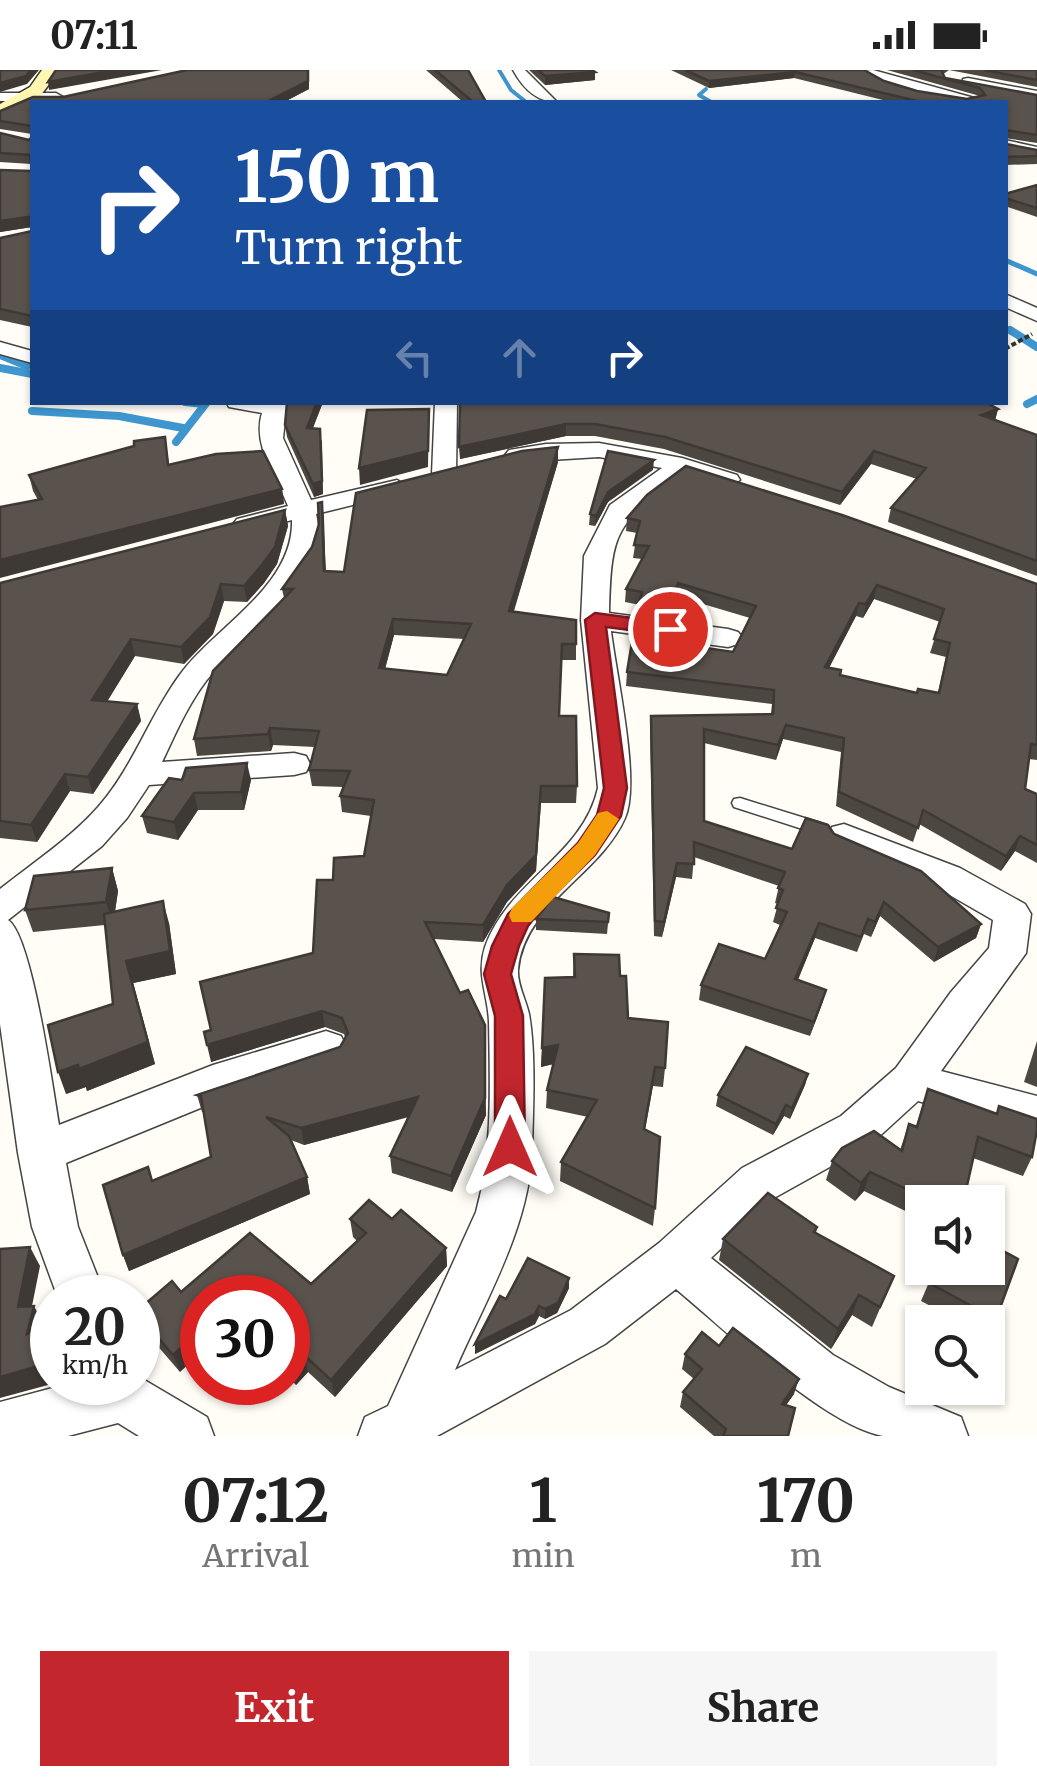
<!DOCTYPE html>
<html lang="en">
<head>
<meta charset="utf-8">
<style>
  :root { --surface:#fff; --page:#f6f6f6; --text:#222; --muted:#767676; --accent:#c4262e }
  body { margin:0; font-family:Merriweather,serif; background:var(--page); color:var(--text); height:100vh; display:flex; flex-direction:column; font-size:38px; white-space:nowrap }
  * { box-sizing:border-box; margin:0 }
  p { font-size:32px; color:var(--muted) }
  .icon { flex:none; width:55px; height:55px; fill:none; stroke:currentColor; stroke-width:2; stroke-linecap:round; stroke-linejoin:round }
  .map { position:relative; height:1366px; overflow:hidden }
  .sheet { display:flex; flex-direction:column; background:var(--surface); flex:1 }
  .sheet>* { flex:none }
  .top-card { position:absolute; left:30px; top:30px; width:978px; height:305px; border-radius:0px; box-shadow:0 2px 8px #0004; background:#1a4fa0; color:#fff; overflow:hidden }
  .tools { position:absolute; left:905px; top:1115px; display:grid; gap:20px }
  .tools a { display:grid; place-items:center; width:100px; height:100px; border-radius:0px; background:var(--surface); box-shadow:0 2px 8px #0004; font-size:50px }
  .speed { position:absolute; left:30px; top:1205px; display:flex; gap:20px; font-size:50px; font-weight:700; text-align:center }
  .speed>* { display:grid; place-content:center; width:130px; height:130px; border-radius:50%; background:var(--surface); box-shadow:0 2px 8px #0004; line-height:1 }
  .speed small { font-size:25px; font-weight:400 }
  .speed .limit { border:15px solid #d22; background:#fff; color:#111 }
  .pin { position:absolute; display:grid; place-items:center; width:85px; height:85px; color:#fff; margin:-42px; border:5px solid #fff; border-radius:50%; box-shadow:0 2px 10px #0007 }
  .me { position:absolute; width:110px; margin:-55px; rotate:0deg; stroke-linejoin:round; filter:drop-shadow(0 0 8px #0008) }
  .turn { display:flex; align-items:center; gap:35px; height:210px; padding:0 40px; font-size:45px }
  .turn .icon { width:130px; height:130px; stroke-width:2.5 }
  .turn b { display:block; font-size:70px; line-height:85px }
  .lanes { display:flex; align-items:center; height:95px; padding:0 40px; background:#0003; justify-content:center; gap:50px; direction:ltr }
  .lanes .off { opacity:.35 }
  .eta { display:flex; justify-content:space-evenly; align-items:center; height:170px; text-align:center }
  .eta b { font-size:60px; font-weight:700; line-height:70px }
  .cta { display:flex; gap:20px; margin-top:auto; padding:20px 40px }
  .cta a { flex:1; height:115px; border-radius:0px; background:var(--accent); color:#fff; font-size:40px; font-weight:700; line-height:115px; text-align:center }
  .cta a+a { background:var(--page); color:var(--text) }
  .status { display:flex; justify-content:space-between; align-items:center; height:70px; padding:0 50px; background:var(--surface); direction:ltr }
  .status svg { height:28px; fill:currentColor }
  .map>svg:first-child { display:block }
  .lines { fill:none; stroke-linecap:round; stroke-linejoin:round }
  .stream-far2 { stroke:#3f96cf; stroke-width:4 }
  .stream-far1 { stroke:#3f96cf; stroke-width:5 }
  .stream { stroke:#3f96cf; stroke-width:8 }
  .lane-casing { stroke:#444; stroke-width:3 }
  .street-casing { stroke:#444; stroke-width:3 }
  .secondary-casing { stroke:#333; stroke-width:3 }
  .path { stroke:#333; stroke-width:4; stroke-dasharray:5 2.5; stroke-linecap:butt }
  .lane { fill:#fff; fill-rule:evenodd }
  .street { fill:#fff; fill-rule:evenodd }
  .secondary { fill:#fff6b0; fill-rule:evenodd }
  .wall { fill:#4d4742; fill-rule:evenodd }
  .shaded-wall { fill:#3f3936 }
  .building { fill:#5a524d; stroke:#3f3936; stroke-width:2.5; fill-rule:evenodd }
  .route { fill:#c4262e; stroke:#7f191e; stroke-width:2.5 }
  .slow { fill:#f59e0b }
</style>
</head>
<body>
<div class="status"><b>07:11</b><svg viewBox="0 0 49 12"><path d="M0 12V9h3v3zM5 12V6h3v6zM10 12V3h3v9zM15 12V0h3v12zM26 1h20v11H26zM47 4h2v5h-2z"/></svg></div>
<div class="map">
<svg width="1037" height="1366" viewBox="0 0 1037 1366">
  <rect width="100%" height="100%" fill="#fffdf5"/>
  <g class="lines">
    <!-- stream-far2 -->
    <g class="stream-far2">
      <polyline points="499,0 511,20 526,32"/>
      <polyline points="706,19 699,25 711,32"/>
    </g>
    <!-- stream-far1 -->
    <g class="stream-far1">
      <polyline points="1005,190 1037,204"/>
      <polyline points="1005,257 1014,263"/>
    </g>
    <!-- stream -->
    <g class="stream">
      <polyline points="1010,260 1037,277"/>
      <polyline points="0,285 27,296"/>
      <polyline points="0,298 32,304"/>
      <polyline points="185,332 204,334"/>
      <polyline points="1027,334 1037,329"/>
      <polyline points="32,341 119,346 183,358"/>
      <polyline points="176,372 207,332"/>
    </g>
    <defs>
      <polygon id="lane" points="740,728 827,755 829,759 827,763 821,765 734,737 732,733 734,729"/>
      <g id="street">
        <path d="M513 0H525L557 32C536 32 523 18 513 0Z"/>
        <path d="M873 0 978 29 980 32C943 34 888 21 858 1Z"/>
        <polygon points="968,8 1037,21 1037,29 963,15 963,9"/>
        <polygon points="0,23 56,23 63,27 56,31 0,31"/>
        <polygon points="1005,70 1037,77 1037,85 1005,78"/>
        <polygon points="1005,224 1037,238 1037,251 1005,237"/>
        <polygon points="0,272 32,281 32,293 0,284"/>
        <path d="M226 332H287L283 368 311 430 397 410 409 417 406 422 316 444C332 506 240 568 206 611 187 636 175 665 162 692L294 683 306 686 310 694 306 702 294 705 149 715 127 748 102 776 8 850C32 865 53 1020 59 1055L213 995 326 961 341 966 347 978 341 990 237 1023 66 1093 78 1157 106 1228H58L32 1157 18 1083 0 954V819C34 792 71 768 99 736 133 697 149 647 179 606 214 557 294 517 292 450L246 462 233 454 237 449 288 436C277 407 252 376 262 343L229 337Z"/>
        <polygon points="435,332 457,332 456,404 444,411 432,404"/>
        <path d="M599 373 682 388 737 405 740 410 728 417 685 404C616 454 611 458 609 543L728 559 738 562 743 568 738 574 728 577 611 561C616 604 641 712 625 748 600 805 524 834 518 900 517 914 526 930 529 944 536 983 533 1039 532 1080 530 1156 485 1231 455 1300L571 1240 659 1173 742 1098 841 1046 896 998 951 922 989 878 993 850 934 816 832 775 827 766 832 757 844 754 960 798 1025 834 1031 844 1026 883 941 1001 1037 1026V1064L918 1031 871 1074 774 1128 711 1188 833 1285 889 1317 961 1347 968 1366C941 1366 910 1366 883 1366 825 1356 723 1258 676 1219L605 1274 437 1366H358L365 1347 388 1336 476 1142C493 1081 490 1015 489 952 488 924 476 905 485 877 508 811 583 786 598 718L581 550 584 486 610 435 662 398 599 387 517 392 505 385 509 380 546 374Z"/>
        <polygon points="138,1300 141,1308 207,1347 214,1366 139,1366 118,1353 68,1366 0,1366 0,1332 75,1312 138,1312"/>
      </g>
      <polygon id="secondary" points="42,0 60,0 37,30 0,47 0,34 30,17"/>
    </defs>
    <!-- lane casing -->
    <use href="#lane" class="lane-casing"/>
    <!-- street casing -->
    <use href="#street" class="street-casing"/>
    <!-- secondary casing -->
    <use href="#secondary" class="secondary-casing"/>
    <!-- path -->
    <polyline class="path" points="1005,279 1032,264"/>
    <!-- lane -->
    <use href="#lane" class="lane"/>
    <!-- street -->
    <use href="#street" class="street"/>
    <!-- secondary -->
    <use href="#secondary" class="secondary"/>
  </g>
  <!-- wall -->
  <g class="wall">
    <polygon points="187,0 309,0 309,19 284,32 32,32 32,64 0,59 0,61 0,41 33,27 63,27"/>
    <polygon points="426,0 468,0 486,32 463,32"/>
    <polygon points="529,0 592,0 595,10 545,15"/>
    <polygon points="671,0 864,0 884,11 917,21 967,29 980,26 887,0 1037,0 1037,17 949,0 942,5 945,8 1037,25 1037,73 1005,68 1006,74 1037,80 1037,94 1005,95 1005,32 891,32 794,8 709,18"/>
    <polygon points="0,63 29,70 32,67 32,160 32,157 0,162 0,100 32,101 31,94 0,92"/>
    <polygon points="1037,115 1037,147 1005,136 1005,124"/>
    <polygon points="32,161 32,257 0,250 0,168"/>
    <polygon points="287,332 323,332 313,358 322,371 323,424 314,427 287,367 285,355"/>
    <polygon points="460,332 998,339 995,350 1037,365 1037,506 888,452 891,438 917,409 871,394 840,435 664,379 595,366 566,366 460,389"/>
    <polygon points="165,367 169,394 282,419 284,434 38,430 33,421 29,405"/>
    <path d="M558 392 514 541 576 550V590H562L559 646 577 716 576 733H541L536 801 507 832 483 872 434 869 486 1045 452 1122 392 1103 390 1086 409 1046 304 1075 291 1070 307 1107 310 1124 129 1201 123 1185 152 1111 211 1087 203 1042H202L197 1025 340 977 345 967 344 964 325 957 211 992V960L313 883 333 810 364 786 371 746 342 742 340 726 343 717 312 716 309 700 315 677 273 675 271 681 197 686 194 669 284 528 282 519 312 477 319 454 322 432 326 501 344 502ZM394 565 464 569 447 605 385 599Z"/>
    <polygon points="653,400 608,432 595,456 589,455 590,444"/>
    <polygon points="285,440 288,456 277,494 264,513 247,532 224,531 213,564 184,594 135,586 107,632 137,634 141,651 93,724 70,721 37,772 0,768 0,513"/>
    <path d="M627 448 1037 514V690L1029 689 1025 719 1037 724V793L1015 781 1001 801 919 754 913 772 836 736 841 682 783 669 776 690 704 673V751L792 779 834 764 981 854 976 868 934 892 880 846 871 867 864 864 857 882 815 868 798 910 826 920 810 966 699 930 701 915 765 889 780 855 773 852 778 834 775 833 779 816 694 787 692 809 676 807 662 867 654 866 650 660 651 646 771 644 772 634 626 616 627 602 668 559 667 572 733 582 750 548 676 526 672 548 639 543 640 535 625 532 626 519 642 489 633 488 637 463 626 461ZM874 529 940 552 930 583 946 587 938 623H917L840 605 829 598 856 546 863 548Z"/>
    <polygon points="182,710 251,710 244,740 198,740 178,770 147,763 142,746"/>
    <polygon points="112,798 118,821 115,842 169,853 176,904 133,913 155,994 87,1021 86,1017 66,1024 113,934 105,855 33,862 25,840"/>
    <polygon points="609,843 607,864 536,860 536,849"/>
    <polygon points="574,884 620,906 628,948 665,998 663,1017 653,1016 645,1060 655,1138 653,1156 560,1111 561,1092 588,1047 546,1038 547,1020 553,994 541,997 542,978 573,907"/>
    <polygon points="1037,971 1037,1017 1024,1012"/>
    <polygon points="808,1004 805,1015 790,1049 784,1046 773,1065 716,1036 718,1025"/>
    <polygon points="928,1019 996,1044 999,1036 1037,1049 1037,1060 1032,1087 1023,1106 973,1088 966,1120 1002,1136 990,1174 1018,1189 996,1249 988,1265 988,1252 961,1252 921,1231 935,1198 988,1198 988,1132 922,1132 922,1149 864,1121 855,1131 826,1110 832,1091 842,1078 874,1061 900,1080 909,1054 916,1056"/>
    <polygon points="350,1149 392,1149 446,1178 447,1196 335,1327 308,1302 296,1315 288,1307 288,1228 202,1228 180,1302 143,1259 138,1246 138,1240 181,1222 311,1214 357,1171 353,1167"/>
    <polygon points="817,1157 816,1163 894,1206 872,1257 852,1245 831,1279 719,1190 723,1169"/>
    <polygon points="569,1208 569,1218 557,1243 545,1249 539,1246 535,1254 475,1284 506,1229"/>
    <polygon points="719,1276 794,1324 786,1335 788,1366 714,1366 680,1337 683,1322 694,1309 682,1299 685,1284"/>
  </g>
  <!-- shaded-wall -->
  <g class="shaded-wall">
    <polygon points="31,0 39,0 27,14 0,22 0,13"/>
    <polygon points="115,0 162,0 49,20 48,12"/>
    <polygon points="309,0 309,19 284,32 266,32"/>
    <polygon points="595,2 595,10 545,15 545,6"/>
    <polygon points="795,2 794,8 709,18 709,11"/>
    <polygon points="29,147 32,157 0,162 0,151"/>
    <polygon points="317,332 323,332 308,370 307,358"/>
    <polygon points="429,339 428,397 360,415 359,398"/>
    <polygon points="998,339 995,351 981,345"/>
    <polygon points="566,354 566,366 460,389 459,377"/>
    <polygon points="320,359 323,424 314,427 313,414"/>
    <polygon points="558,377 558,392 509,556 509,541"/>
    <polygon points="874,381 871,394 840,435 842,422"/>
    <polygon points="654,390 653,400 608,432 595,456 596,446 608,422"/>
    <polygon points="282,419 284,434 0,508 0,490"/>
    <polygon points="322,432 324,447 326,516 324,501"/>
    <polygon points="285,440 288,456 277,494 264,513 247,532 244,516"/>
    <polygon points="221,514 224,531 213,564 184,594 181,577"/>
    <polygon points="877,515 874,529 863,548 866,534"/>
    <polygon points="859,533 856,546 822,611 825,597"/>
    <polygon points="393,549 394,565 381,614 379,598"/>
    <polygon points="131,569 135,586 97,647 92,630"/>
    <polygon points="137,634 141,651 93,724 88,707"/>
    <polygon points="786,655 783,669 776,690 778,675"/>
    <polygon points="270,658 273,675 271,681 268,664"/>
    <polygon points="247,693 251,710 244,740 241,722"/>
    <polygon points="65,704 70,721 37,772 31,755"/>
    <polygon points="541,716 536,801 507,832 483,872 483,855"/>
    <polygon points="194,723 198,740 178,770 174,752"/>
    <polygon points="1020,766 1015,781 1001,801 1006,786"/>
    <polygon points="677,793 676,807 662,867 664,852"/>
    <polygon points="112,798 118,821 113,854 106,832"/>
    <polygon points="163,831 169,853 176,904 133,913 155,994 87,1021 86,1017 66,1024 58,1002 148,972 126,891"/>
    <polygon points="884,832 880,846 871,867 875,852"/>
    <polygon points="819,853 815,868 792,923 795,909"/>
    <polygon points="981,854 976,868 934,892 938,877"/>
    <polygon points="826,920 822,934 810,966 814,952"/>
    <polygon points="322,941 325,957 211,992 207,975"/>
    <polygon points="485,955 486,1045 452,1122 451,1106"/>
    <polygon points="558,975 558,993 541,997 542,978"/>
    <polygon points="808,1004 805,1015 790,1049 792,1038"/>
    <polygon points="418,1027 420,1044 304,1075 301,1058"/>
    <polygon points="786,1035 784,1046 773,1065 776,1054"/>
    <polygon points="870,1102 864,1121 855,1131 861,1113"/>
    <polygon points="307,1107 310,1124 129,1201 123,1185"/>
    <polygon points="30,1177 40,1196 28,1256 18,1237"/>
    <polygon points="446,1178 447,1196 335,1327 331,1310"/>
    <polygon points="569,1208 569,1218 557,1243 545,1249 545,1239"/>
    <polygon points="859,1225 852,1245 831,1279 838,1259"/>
    <polygon points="34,1236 44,1255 27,1264"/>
    <polygon points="539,1236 539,1246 535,1254 475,1284 475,1274"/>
    <polygon points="202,1259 202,1282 180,1302 173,1285"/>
    <polygon points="304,1285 308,1302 296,1315 291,1298"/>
    <polygon points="52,1292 52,1312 59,1312 0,1328 0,1307"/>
    <polygon points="799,1309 794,1324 777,1348 782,1334"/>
  </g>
  <!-- building -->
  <g class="building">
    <polygon points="0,0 31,0 26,6 0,13"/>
    <polygon points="56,0 115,0 48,12"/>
    <polygon points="187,0 308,0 308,11 266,32 32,32 32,56 0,51 0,41 33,27 63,27"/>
    <polygon points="435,0 468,0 486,32 473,32"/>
    <polygon points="538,0 592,0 595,2 545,6"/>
    <polygon points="685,0 864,0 884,11 917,21 967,29 985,25 980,18 913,0 941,0 945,8 1037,25 1037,65 1005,60 1005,32 921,32 795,2 709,11"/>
    <polygon points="984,0 1037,0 1037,10"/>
    <polygon points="0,63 29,70 32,67 32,158 29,147 0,151 0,100 32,101 30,85 0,83"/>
    <polygon points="1005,65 1006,74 1037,80 1037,86 1005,87"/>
    <polygon points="1037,115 1037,138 1005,128 1005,124"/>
    <polygon points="32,161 32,246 0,239 0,168"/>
    <polygon points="287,332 317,332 307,358 320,359 322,411 313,414 285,355"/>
    <polygon points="460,332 985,332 998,339 981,345 1037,365 1037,491 891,438 926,398 874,381 842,422 665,367 595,354 566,354 459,377"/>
    <polygon points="429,339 428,381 359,398 367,340"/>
    <polygon points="165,367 168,395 216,384 263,381 282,419 0,490 0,437 42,429 29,405 134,376 134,371"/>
    <path d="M558 377 509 541 576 550V574H562L559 646H576L577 716H541L536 785 507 815 483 855 425 852 460 923 468 920 485 955V1028L451 1106 390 1086 418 1027 301 1058 266 1047 289 1066 307 1107 123 1185 103 1115 148 1097 152 1111 211 1087 201 1026 197 1025 340 977 348 963 342 948 322 941 207 975 204 962 211 960 200 912 313 883 317 810H333L334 788 364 786 374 730 340 726 350 701 309 700 319 661 270 658 268 664 194 669 213 601 293 519H282L312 477 319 454 318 433 322 432 324 501 344 502 356 423 522 381ZM393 549 471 554 447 605 379 598Z"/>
    <polygon points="608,381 654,390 608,422 596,446 590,444"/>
    <path d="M686 396 842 445 1037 514V675L1031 674 1025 719 1037 724V775L1020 766 1006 786 923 740 918 758 839 722 844 668 786 655 778 675 704 659V751L792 779 806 748 828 755 834 764 921 801 981 854 938 877 884 832 875 852 868 849 861 867 819 853 795 909 826 920 814 952 701 915 719 874 765 889 787 842 776 838 783 820 778 818 785 802 694 772V794L677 793 664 852 655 851 651 646 773 644 774 620 627 602 635 554 668 559 666 572 733 582 756 536 678 513 673 534 640 530 642 522 626 519 649 476 634 475 640 451 627 448 647 425ZM877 515 944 539 934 569 950 573 939 623 918 619 917 623 840 605 841 600 825 597 859 533 866 534Z"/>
    <polygon points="285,440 275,477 261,496 244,516 221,514 210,547 181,577 131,569 92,630 137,634 88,707 65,704 31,755 0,751 0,513"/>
    <polygon points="247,693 241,722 194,723 174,752 142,746 169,708 182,710 186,698"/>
    <polygon points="112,798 106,832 25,840 34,806"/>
    <polygon points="553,827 609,843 608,852 536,849"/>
    <polygon points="163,831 170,881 126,891 148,972 79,999 78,995 58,1002 48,955 113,934 104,844"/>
    <polygon points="574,884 619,885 620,906 626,906 628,948 668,952 665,998 655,997 644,1059 660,1067 655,1138 561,1092 597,1030 547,1020 558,975 542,978 545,908 575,907"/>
    <polygon points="746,977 808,1004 792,1038 786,1035 776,1054 718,1025"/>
    <polygon points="928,1019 997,1044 999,1036 1037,1049 1037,1060 1032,1087 978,1067 966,1120 1002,1136 990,1174 1018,1189 996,1249 929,1213 935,1198 988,1198 988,1132 934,1132 870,1102 861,1113 832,1091 842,1078 874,1061 902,1081 909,1054 917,1057"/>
    <polygon points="768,1123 817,1157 814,1162 894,1206 880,1237 859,1225 838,1259 723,1169"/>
    <polygon points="369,1130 392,1149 401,1140 446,1178 331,1310 304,1285 291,1298 288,1294 288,1228 241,1228 240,1226 238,1228 202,1228 202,1259 173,1285 138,1244 138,1240 172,1211 181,1222 250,1163 311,1214 366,1163 350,1149"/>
    <polygon points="30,1177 18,1237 34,1236 27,1264 52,1251 52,1292 0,1307 0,1179"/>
    <polygon points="528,1188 569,1208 558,1233 545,1239 539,1236 535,1244 475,1274 500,1226 506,1229"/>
    <polygon points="733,1258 799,1309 782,1334 795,1338 788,1366 723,1366 726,1359 683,1322 702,1299 685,1284 702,1262 719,1276"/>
  </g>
  <!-- route -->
  <polygon class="route" points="595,543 670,553 680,559 670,565 606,557 627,718 621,746 595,785 548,831 528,856 519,876 511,904 523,946 525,1077 521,1086 510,1090 499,1086 495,1077 495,946 484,904 492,876 508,844 578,773 597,745 604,718 585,550"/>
  <!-- slow -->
  <polygon class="slow" points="607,741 619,749 595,785 531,852 512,852 509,845 512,838 578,773 598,743"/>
</svg>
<div class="tools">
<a><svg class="icon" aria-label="sound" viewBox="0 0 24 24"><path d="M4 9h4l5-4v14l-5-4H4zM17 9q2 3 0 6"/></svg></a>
<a><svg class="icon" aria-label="search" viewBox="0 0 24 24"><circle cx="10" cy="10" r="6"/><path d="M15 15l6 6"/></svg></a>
</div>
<div class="speed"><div>20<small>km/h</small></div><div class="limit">30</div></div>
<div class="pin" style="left:670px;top:559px;background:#d93025"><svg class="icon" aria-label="arrive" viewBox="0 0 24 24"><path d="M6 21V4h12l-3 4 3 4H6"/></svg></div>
<svg class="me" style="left:510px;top:1077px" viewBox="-20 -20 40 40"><path d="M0-17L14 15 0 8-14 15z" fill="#c4262e" stroke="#fff" stroke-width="4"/></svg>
<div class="top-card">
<div class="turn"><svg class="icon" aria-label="right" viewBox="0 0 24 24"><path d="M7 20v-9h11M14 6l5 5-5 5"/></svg><div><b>150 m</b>Turn right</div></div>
<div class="lanes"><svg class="icon off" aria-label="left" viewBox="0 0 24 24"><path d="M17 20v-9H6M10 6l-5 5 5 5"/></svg><svg class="icon off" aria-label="ahead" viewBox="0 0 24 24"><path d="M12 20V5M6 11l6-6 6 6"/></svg><svg class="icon" aria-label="right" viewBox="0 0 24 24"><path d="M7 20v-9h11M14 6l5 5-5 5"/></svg></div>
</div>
</div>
<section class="sheet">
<div class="eta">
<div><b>07:12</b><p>Arrival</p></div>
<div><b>1</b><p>min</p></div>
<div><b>170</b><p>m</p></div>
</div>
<div class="cta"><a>Exit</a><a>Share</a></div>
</section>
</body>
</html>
